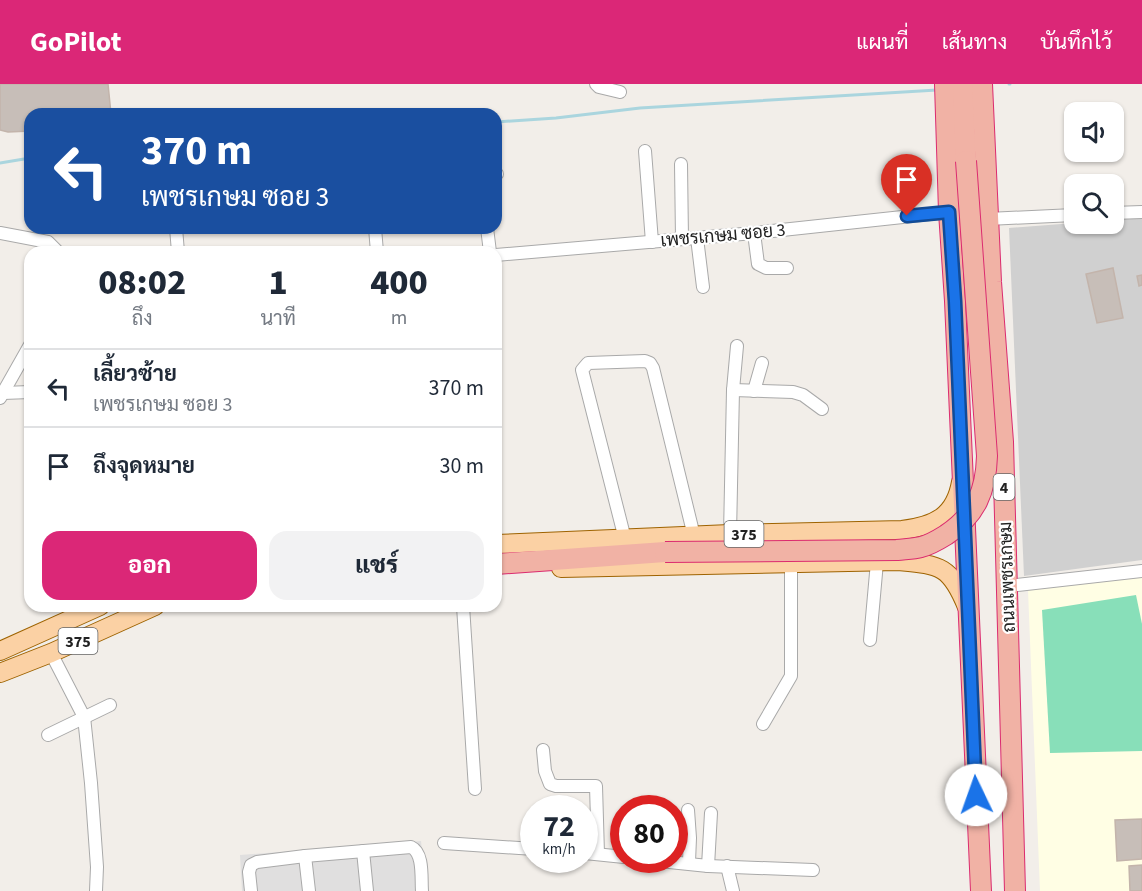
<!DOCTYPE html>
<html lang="th">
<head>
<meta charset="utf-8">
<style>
  :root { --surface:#fff; --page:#f2f2f3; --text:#1f2937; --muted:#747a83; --line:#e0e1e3; --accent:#db2777 }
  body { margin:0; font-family:"Source Sans 3",Sarabun,sans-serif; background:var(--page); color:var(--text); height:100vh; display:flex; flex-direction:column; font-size:22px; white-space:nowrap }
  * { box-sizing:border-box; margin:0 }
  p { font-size:20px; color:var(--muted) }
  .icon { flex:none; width:33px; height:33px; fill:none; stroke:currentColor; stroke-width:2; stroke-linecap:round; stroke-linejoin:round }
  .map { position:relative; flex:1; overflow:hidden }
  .sheet { position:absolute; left:24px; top:162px; width:478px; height:366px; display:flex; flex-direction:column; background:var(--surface); border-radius:18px; box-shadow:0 2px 4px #0004 }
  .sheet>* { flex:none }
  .hud { position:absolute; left:24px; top:24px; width:478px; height:126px; border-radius:18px; box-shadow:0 2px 4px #0004; background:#1a4fa0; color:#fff; overflow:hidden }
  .fabs { position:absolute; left:1064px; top:18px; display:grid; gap:12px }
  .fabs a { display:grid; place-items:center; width:60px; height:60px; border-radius:12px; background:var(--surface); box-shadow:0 2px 4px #0004; font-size:30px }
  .speed { position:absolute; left:520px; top:711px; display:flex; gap:12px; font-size:30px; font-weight:700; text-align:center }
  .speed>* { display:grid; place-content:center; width:78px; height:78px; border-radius:50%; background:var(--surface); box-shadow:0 2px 4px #0004; line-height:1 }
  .speed small { font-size:15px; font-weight:400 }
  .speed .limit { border:9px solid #d22; background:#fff; color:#111 }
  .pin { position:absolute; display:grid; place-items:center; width:51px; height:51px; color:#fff; margin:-62px -26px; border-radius:50% 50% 50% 0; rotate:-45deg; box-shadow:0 0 6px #0007 }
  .pin .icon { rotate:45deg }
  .me { position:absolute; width:66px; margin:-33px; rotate:357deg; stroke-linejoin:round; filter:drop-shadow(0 0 4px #0008) }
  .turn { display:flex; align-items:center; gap:21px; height:126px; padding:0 18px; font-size:27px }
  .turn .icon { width:78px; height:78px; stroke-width:2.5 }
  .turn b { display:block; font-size:42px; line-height:51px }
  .eta { display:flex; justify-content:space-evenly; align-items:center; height:102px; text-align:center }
  .eta b { font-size:36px; font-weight:800; line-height:42px }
  .action { display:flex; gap:12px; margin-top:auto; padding:12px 18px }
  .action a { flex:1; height:69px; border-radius:18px; background:var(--accent); color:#fff; font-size:24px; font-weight:800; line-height:69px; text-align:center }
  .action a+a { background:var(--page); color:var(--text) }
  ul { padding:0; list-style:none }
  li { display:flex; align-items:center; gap:18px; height:78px; padding:0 18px; border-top:2px solid var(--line) }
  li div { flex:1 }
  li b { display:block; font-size:22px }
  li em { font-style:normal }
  header { display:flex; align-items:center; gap:36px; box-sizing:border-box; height:84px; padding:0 30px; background:var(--accent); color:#fff }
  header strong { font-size:28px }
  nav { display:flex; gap:33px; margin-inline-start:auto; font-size:21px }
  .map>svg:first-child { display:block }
  .residential { fill:#e0dfdf }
  .education { fill:#fffee4 }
  .religious { fill:#d0d0d0 }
  .pitch { fill:#88dfb9 }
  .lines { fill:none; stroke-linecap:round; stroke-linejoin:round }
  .stream { stroke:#aad5de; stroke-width:3 }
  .building { fill:#c7beb8; stroke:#c3b4ab; stroke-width:1.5 }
  .minor-casing { stroke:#a9a9a9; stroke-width:14 }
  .primary-casing { stroke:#9e6301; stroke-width:20 }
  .trunk-casing { stroke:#db2b6f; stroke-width:22 }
  .minor { stroke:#fff; stroke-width:12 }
  .primary { stroke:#fbd1a4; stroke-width:18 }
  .trunk { stroke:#f1b2a5; stroke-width:20 }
  .trunk-bridge-casing { stroke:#db2b6f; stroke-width:22; stroke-linecap:butt }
  .trunk-bridge { stroke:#f1b2a5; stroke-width:20 }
  .route-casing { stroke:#114b97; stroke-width:15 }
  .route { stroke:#1a73e8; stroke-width:10 }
  .labels { text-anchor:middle; stroke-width:4.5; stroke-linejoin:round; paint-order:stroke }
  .shield { fill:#fff; stroke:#646464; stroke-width:1.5 }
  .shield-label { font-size:16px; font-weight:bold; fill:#222 }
  .street-label { font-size:18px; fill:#222; stroke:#fff }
</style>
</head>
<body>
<header>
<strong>GoPilot</strong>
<nav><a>แผนที่</a><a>เส้นทาง</a><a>บันทึกไว้</a></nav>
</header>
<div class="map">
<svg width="1142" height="807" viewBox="0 0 1142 807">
  <rect width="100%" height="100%" fill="#f2eee9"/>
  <!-- residential -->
  <polygon class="residential" points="421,757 426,807 242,807 240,771"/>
  <!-- education -->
  <polygon class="education" points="1142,493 1142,807 1040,807 1028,506"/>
  <!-- religious -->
  <polygon class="religious" points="1142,133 1142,476 1024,492 1009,144 1074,139 1113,140 1113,135"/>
  <!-- pitch -->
  <polygon class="pitch" points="1136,511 1142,540 1142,667 1050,669 1042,526"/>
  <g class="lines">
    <!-- stream -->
    <g class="stream">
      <polyline points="1009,0 1010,0"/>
      <polyline points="496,38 556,34 640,24 937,6"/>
      <polyline points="0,79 30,74"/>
    </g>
  </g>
  <!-- building -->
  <g class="building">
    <polygon points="0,0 108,0 111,30 30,30 30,47 8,48 0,46"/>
    <polygon points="1113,184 1123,234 1097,239 1086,190"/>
    <polygon points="1142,191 1142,201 1139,202 1137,192"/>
    <polygon points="1142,735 1142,775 1117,777 1115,736"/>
    <polygon points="1142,781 1142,807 1130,807 1129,782"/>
  </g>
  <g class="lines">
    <defs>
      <g id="minor">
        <polyline points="596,0 599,3 620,8"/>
        <polyline points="645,67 652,158"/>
        <polyline points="681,80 682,155"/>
        <polyline points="496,91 497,90"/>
        <polyline points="1113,129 1142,128"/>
        <polyline points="988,135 1074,131"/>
        <polyline points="176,144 178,168"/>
        <polyline points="375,144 377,168"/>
        <polyline points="487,144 490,168"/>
        <polyline points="0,149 48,158 58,168"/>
        <polyline points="754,149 758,180 766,184 787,184"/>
        <polyline points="697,154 703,203"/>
        <polyline points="496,171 754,149 949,128"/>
        <polyline points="733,306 793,308 803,311 822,325"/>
        <polyline points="754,307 762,279"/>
        <polyline points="3,309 30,308"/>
        <polyline points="0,314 30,261"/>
        <polyline points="730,450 733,306 737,262"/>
        <polyline points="625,455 582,286 588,279 645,277 650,279 653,284 694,452"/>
        <polyline points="1008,502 1142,487"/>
        <polyline points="463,522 475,705"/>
        <polyline points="870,556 877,478"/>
        <polyline points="51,569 84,633 91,699 97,783 96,807"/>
        <polyline points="763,640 791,592 791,480"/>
        <polyline points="48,651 110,621"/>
        <polyline points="543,666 545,687 550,700 556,702 596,702 598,770"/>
        <polyline points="688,726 690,754 689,778"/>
        <polyline points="444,759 534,765"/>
        <polyline points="363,767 367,807"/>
        <polyline points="585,769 624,773"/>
        <polyline points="650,776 708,782 813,786"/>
        <polyline points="708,782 711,729"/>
        <polyline points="727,782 733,807"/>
        <polyline points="251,807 249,788 251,781 257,778 305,772"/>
        <path d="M309 807 305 772 411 763C424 769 421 794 422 807"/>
      </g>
      <g id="primary">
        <path d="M496 460 730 450 902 446C934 442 955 433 961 398"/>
        <path d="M561 484 898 477C940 481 950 481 967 523"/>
        <polyline points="0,567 100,522"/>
        <polyline points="0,589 51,569 155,522"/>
      </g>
      <g id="trunk">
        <polyline points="945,0 949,128 955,217 981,807"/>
        <polyline points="963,0 966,77"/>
        <polyline points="982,0 991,198 1003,358 1015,807"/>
        <polyline points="496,480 665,468"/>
      </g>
    </defs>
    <!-- minor casing -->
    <use href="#minor" class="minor-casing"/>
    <!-- primary casing -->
    <use href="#primary" class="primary-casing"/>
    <!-- trunk casing -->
    <use href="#trunk" class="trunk-casing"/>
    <!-- minor -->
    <use href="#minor" class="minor"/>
    <!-- primary -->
    <use href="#primary" class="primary"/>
    <!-- trunk -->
    <use href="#trunk" class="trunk"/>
    <defs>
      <path id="trunk-bridge" d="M665 468 897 466C905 465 913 465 921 463 930 461 938 456 946 451 976 431 986 407 987 372L966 77"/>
    </defs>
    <!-- trunk-bridge casing -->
    <use href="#trunk-bridge" class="trunk-bridge-casing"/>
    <!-- trunk-bridge -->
    <use href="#trunk-bridge" class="trunk-bridge"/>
  </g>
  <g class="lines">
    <defs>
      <polyline id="route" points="907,132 949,128 955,217 976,711"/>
    </defs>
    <!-- route casing -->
    <use href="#route" class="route-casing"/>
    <!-- route -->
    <use href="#route" class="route"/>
  </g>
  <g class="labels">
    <!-- shield labels -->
    <g class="shield">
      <rect x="993.5" y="390" width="21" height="26" rx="4.5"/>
      <rect x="724.5" y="437" width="39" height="26" rx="4.5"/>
      <rect x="58.5" y="544" width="39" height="26" rx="4.5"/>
    </g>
    <g class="shield-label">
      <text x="1004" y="409">4</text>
      <text x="744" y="456">375</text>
      <text x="78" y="563">375</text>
    </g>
    <!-- street labels -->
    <g class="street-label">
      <text transform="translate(723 151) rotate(-5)" y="6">เพชรเกษม ซอย 3</text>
      <text transform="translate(1007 493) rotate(-92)" y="6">ถนนเพชรเกษม</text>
    </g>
  </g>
</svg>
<div class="fabs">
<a><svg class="icon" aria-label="sound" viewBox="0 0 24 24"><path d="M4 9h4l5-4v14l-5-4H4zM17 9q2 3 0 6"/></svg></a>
<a><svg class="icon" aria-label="search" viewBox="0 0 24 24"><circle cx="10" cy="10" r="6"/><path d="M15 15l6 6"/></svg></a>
</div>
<div class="speed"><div>72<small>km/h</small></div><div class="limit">80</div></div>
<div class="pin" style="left:907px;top:132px;background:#d93025"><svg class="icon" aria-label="arrive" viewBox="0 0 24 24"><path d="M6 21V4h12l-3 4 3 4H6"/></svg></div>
<svg class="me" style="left:976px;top:711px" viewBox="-20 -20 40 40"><circle r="19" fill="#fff"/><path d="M0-13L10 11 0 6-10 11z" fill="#1a73e8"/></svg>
<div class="hud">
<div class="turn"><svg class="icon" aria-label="left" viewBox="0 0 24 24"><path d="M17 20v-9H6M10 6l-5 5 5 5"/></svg><div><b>370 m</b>เพชรเกษม ซอย 3</div></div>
</div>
<section class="sheet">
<div class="eta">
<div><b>08:02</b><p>ถึง</p></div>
<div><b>1</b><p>นาที</p></div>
<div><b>400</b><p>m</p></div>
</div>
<ul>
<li><svg class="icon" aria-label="left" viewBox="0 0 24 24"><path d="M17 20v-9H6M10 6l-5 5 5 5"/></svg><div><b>เลี้ยวซ้าย</b><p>เพชรเกษม ซอย 3</p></div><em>370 m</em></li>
<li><svg class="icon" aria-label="arrive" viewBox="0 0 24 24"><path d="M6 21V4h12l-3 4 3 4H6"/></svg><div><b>ถึงจุดหมาย</b></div><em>30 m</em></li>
</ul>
<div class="action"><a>ออก</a><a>แชร์</a></div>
</section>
</div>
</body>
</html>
